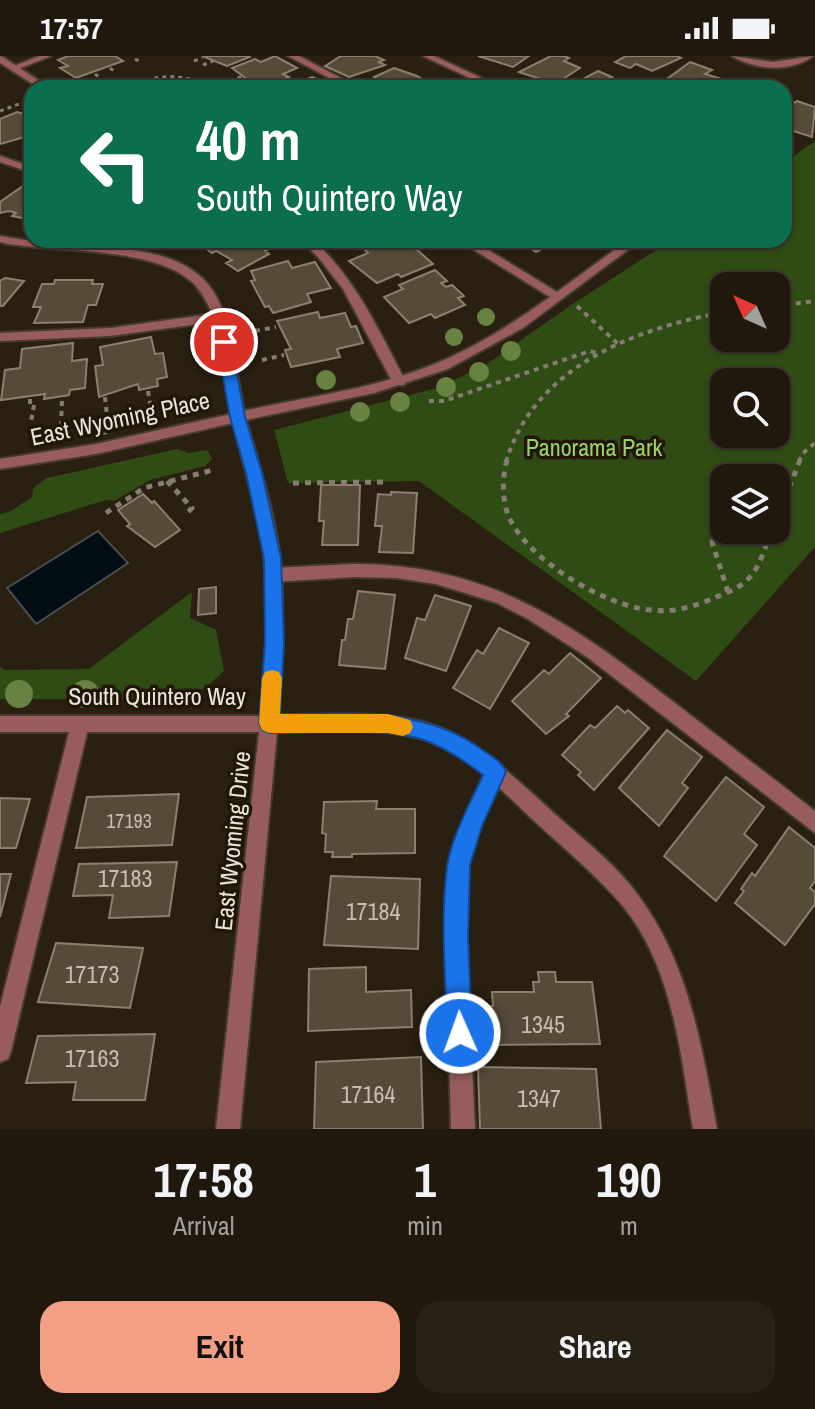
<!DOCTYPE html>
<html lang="en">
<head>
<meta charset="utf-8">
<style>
  :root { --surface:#20180d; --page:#282116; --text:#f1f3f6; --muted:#a2a09d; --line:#3d372e; --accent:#f39f84 }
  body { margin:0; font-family:"Archivo Narrow",sans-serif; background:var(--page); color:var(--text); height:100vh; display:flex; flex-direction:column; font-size:30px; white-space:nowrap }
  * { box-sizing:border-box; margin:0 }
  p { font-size:26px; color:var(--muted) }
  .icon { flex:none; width:44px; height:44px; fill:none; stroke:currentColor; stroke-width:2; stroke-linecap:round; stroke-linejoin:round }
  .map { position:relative; height:1073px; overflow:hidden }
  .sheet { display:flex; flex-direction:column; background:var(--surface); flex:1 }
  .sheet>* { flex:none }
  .top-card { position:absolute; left:24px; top:24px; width:768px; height:168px; border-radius:24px; box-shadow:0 2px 6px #0004,0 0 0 2px var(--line); background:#0b6e4f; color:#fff; overflow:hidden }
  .needle { width:52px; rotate:315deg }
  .controls { position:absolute; left:710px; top:216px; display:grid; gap:16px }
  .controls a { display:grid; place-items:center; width:80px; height:80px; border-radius:16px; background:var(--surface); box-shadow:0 2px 6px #0004,0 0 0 2px var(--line); font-size:40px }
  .pin { position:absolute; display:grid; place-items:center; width:68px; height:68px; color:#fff; margin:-34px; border:4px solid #fff; border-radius:50%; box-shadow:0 2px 8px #0007 }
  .me { position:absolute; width:88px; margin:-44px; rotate:358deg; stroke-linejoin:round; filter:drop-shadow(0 0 6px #0008) }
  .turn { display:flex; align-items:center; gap:28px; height:168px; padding:0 40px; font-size:36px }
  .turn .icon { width:104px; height:104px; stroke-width:2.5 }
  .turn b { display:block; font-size:56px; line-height:68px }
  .eta { display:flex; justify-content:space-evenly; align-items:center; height:136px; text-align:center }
  .eta b { font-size:48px; font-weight:700; line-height:56px }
  .primary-button { display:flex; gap:16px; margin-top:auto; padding:16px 40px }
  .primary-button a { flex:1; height:92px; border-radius:24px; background:var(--accent); color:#111; font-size:32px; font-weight:700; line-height:92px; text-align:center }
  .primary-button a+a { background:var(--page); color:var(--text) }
  .status { display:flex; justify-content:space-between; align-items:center; height:56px; padding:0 40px; background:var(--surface); direction:ltr }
  .status svg { height:22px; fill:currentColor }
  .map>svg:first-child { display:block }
  .green { fill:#304c15; fill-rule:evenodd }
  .water { fill:#030d14; stroke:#494e50; stroke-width:2 }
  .building { fill:#564a39; stroke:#8c7f6e; stroke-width:2 }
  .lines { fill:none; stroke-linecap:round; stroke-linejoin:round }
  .lane-casing { stroke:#453b2d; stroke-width:4 }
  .street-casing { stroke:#453b2d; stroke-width:4 }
  .path-far2 { stroke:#867d71; stroke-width:3; stroke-dasharray:4 4; stroke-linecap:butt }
  .path-far1 { stroke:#867d71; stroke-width:4; stroke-dasharray:5 5; stroke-linecap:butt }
  .path { stroke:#867d71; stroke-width:5; stroke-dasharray:6 6; stroke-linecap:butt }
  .lane { fill:#995c5c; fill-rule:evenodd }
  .street { fill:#995c5c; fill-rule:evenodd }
  .tree { fill:#678241 }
  .route { fill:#1a73e8; stroke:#114b97; stroke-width:2 }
  .slow { fill:#f59e0b }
  .labels { text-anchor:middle; stroke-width:7; stroke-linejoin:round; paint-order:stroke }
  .number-label { font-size:20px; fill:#c6beb2 }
  .street-label { font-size:24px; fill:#ece4db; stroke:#211708 }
  .park-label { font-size:24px; fill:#99d268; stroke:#211708 }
  .near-number-label { font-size:24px; fill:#c6beb2 }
</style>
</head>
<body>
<div class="status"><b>17:57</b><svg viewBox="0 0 49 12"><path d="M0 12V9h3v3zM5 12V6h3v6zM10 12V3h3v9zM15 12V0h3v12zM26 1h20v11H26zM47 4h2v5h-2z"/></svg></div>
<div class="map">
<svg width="815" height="1073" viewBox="0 0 815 1073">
  <rect width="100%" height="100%" fill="#2a2011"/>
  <!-- green -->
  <g class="green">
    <path d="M815 85V491L696 625 419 425 288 427 274 374 437 332 487 308 574 247 672 184H784V107ZM724 230H776V282H724ZM776 326V378H724V326ZM776 422V474H724V422Z"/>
    <polygon points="177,393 188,397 207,394 212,403 205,410 150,424 114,445 106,444 0,477 0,458 11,455 32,441 33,432 47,422"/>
    <polygon points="192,536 190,562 216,574 224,615 205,632 176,643 0,643 0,610 4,614 89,613"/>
  </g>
  <!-- water -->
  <polygon class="water" points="98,475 128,507 36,568 7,532"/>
  <!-- building -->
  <g class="building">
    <polygon points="68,0 115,0 123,5 76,22 60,12 68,10 58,4"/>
    <polygon points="202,0 249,0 250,1 227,10"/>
    <polygon points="275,0 297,12 283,18 289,21 267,31 255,29 232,12 255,3 261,6"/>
    <polygon points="341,0 375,0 384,4 379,6 385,9 349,21 325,10"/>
    <polygon points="478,0 529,0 513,11"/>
    <polygon points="551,0 564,0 569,2 564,5 580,12 555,28 519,16"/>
    <polygon points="626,0 677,0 681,2 652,15 636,8 630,12 615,6"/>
    <polygon points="690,6 712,14 705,18 725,24 713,32 678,32 664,25"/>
    <polygon points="394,12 417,20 433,30 366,32 380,25 374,21"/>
    <polygon points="598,15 612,21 606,24 623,31 566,32"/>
    <polygon points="312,21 338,32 280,32 297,27"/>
    <polygon points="797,45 815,51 812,81 784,72 784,58 791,53 786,51"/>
    <polygon points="17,56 32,60 32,79 0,88 0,63"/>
    <polygon points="30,125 32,125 32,164 12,160 16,157 9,155 0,157 0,146"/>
    <polygon points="205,184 283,184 284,185 265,195 269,198 238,215 226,207 232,204 216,195 212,197 199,187"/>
    <polygon points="379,184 406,184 433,208 401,221 398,218 377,227 349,205 368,197 362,191"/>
    <polygon points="524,184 559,184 536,196 521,185"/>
    <polygon points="288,205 292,212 315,206 331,232 307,238 311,246 273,257 269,250 265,251 251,225 255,224 251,215"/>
    <polygon points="435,214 447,225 441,227 446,231 452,229 464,240 458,242 465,249 435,262 431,258 409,267 384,241 403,233 399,229"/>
    <polygon points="5,222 24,225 3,250 0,250 0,225"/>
    <polygon points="55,224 93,224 92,228 103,228 96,249 88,249 83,266 34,267 41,251 33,251 42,228 54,228"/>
    <polygon points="318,256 320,262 345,257 351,271 356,270 363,287 337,293 340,301 291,311 285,294 291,293 277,265"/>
    <polygon points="151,281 155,298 163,297 167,321 157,323 158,330 139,334 138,328 99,341 95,310 103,309 100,291"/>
    <polygon points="73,287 72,305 87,303 85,332 70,334 69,339 44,343 45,338 1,344 5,314 20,312 22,293"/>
    <polygon points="321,429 360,429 358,489 322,489 324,465 319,465"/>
    <polygon points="391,436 417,437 413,497 379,496 382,470 375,470 378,438 391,439"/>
    <polygon points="143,438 152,447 154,445 180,474 155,491 127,470 130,468 118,454"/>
    <polygon points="216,531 216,557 198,559 199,533"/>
    <polygon points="358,535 395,539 385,613 339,609 342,584 345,584 348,563 353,563"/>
    <polygon points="435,539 471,550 446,615 405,602 417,562 425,564"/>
    <polygon points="499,572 529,587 490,653 453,632 477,594 483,598"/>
    <polygon points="570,597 601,622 566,658 569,660 546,678 512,645 544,614 549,618"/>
    <polygon points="617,650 625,657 628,654 649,672 594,734 578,719 581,716 562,699 590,669 595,672"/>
    <polygon points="667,674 702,701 682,727 688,732 659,770 619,732"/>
    <polygon points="726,721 764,751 744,778 757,789 716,845 664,800"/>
    <polygon points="179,738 172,789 76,792 87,741"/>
    <polygon points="0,742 30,743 16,792 0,792"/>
    <polygon points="377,745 376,753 415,753 415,797 352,798 352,801 332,801 333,796 325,796 326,778 322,777 324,746"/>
    <polygon points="789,771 815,792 815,825 810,832 815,836 815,848 785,889 735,847 744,835 741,833 752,817 755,820"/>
    <polygon points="177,806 169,860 109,862 113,839 73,840 79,808"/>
    <polygon points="0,818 11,818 0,861"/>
    <polygon points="331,820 420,823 418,893 324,889"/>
    <polygon points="56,887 143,892 130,952 38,946"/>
    <polygon points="366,911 366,936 411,934 412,971 308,975 309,913"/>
    <polygon points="538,916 555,916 556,926 592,926 600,988 490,989 488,950 493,950 492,936 534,936 533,926 539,926"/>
    <polygon points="155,978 145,1044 73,1044 76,1026 26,1027 38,980"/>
    <polygon points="421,1001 423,1073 314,1073 316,1006"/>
    <polygon points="478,1011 596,1013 601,1073 480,1073"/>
  </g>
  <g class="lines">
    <defs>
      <g id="lane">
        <polygon points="39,0 51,0 16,14 9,12"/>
        <polygon points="288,0 299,0 360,32 348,32"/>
        <polygon points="0,100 32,111 32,117 0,106"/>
        <path d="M300 184H313C356 223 379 275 406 326L404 329H394L343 233 318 201Z"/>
        <path d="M354 508C493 508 576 571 680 651 725 686 770 720 815 755V777L587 601 528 563 497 547 436 528 396 522 354 521 273 526 267 524 265 519 267 514 273 512Z"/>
        <polygon points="80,660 86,662 89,668 11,995 8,1003 0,1006 0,951 71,668 74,662"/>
        <polygon points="495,707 502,710 504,716 480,771 468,809 466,881 475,1073 451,1073 446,881 448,809 461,769 488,710"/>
      </g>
      <g id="street">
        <polygon points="0,0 3,1 50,32 39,32 0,7"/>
        <polygon points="423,0 434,0 503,32 491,32"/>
        <path d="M732 0 773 6 813 0C791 17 755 14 732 0Z"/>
        <path d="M0 180C22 184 45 187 67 189 115 192 191 190 217 242 234 275 236 318 244 355 301 342 360 335 416 315 465 298 508 271 550 241L458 184H472L557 236 628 184H641L523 272 448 313 374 337 246 364C259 409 275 457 280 504 285 555 281 608 278 660 326 660 377 654 423 666 471 679 507 715 543 747 569 772 610 803 631 830 688 901 701 986 717 1073H693C680 993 672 902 614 840 588 812 558 787 530 761 498 731 466 696 423 683 377 670 324 676 277 676L240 1073H216L259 676H0V660H261C264 611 271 547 264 499 257 455 245 410 233 367L96 398 0 413V403L96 388 231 358 214 266 110 280 0 285V277L110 272 212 258C207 246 202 236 193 227 155 191 59 196 8 188L0 186Z"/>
      </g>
    </defs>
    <!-- lane casing -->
    <use href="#lane" class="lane-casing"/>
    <!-- street casing -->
    <use href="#street" class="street-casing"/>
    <!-- path-far2 -->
    <g class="path-far2">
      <polyline points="135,3 139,5"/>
      <polyline points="194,5 202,2"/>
      <polyline points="203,9 213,5"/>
      <polyline points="110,12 114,15"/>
      <polyline points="95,18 99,21"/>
      <polyline points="230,25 243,20"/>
      <path d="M124 32C153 19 183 15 211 32"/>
      <polyline points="244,32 252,28"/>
      <polyline points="0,55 27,45"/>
    </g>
    <!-- path-far1 -->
    <g class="path-far1">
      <polyline points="577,250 618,288"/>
      <polyline points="776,250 815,245"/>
      <polyline points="255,275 276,271"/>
      <polyline points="262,304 284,299"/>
      <polyline points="148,335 151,352"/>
      <polyline points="105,341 107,361"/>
      <polyline points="30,343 30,349 34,349 31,366"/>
      <polyline points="429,345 444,345 590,295 599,298"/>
      <polyline points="61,370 62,343"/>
      <path d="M506 406C534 311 634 273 724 256"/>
      <polyline points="799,406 802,398 815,387"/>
    </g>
    <!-- path -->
    <g class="path">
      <path d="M507 404C502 421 502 442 508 459 526 503 604 550 651 554 674 557 696 550 716 541 727 537 739 532 748 523 761 510 765 490 772 474"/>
      <polyline points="167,425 192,452 187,457"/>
      <polyline points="293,427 385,426"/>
      <polyline points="106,457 144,432 213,414"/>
      <polyline points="776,465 800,404"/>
      <polyline points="728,536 712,486 766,486"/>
    </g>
    <!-- lane -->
    <use href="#lane" class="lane"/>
    <!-- street -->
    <use href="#street" class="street"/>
  </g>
  <!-- trees -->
  <g class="tree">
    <circle cx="486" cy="261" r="9"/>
    <circle cx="454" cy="281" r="9"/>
    <circle cx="511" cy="295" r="10"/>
    <circle cx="479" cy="316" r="10"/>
    <circle cx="326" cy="324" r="10"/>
    <circle cx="446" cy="331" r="10"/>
    <circle cx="400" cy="346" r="10"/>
    <circle cx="360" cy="356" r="10"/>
    <circle cx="103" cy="369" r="10"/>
    <circle cx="19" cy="638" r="14"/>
    <circle cx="85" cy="638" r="14"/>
  </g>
  <!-- route -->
  <path class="route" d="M224 281 231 286 245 361 262 417 281 502 284 587 280 658C350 658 424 650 484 695 493 701 502 706 506 716L482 770 470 809 468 881 472 977 469 986 460 990 451 986 447 977C446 923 440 865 447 811 452 779 470 748 483 719 465 705 446 692 424 684 380 669 316 677 269 677L262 674 259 667 265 587 264 502 246 417 230 361 217 286Z"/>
  <!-- slow -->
  <polygon class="slow" points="272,614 279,616 282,622 280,658 388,658 410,664 413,671 410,677 403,680 388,677 269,677 262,674 259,667 262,622 265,616"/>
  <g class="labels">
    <!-- number labels -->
    <g class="number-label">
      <text x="129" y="772">17193</text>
    </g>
    <!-- street labels -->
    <g class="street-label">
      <text transform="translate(120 363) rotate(-12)" y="8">East Wyoming Place</text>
      <text x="157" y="649">South Quintero Way</text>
      <text transform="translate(233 785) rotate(-84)" y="8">East Wyoming Drive</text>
    </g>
    <!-- park labels -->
    <g class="park-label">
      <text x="594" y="400">Panorama Park</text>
    </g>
    <!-- near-number labels -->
    <g class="near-number-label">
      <text x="125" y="831">17183</text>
      <text x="373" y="864">17184</text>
      <text x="92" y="927">17173</text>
      <text x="543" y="977">1345</text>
      <text x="92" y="1011">17163</text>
      <text x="368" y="1047">17164</text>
      <text x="539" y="1051">1347</text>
    </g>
  </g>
</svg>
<div class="controls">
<a><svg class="needle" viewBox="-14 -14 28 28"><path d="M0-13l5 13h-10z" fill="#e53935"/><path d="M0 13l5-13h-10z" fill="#a2a09d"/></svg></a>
<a><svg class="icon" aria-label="search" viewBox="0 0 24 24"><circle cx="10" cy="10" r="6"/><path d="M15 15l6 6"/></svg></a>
<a><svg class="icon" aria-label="layers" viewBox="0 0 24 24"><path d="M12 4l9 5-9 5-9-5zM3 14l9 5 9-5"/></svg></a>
</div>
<div class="pin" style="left:224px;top:286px;background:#d93025"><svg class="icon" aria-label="arrive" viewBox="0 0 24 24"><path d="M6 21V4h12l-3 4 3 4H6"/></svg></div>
<svg class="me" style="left:460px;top:977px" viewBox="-20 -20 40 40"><circle r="17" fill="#1a73e8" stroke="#fff" stroke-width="3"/><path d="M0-11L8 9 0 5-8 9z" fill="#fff"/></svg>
<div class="top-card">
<div class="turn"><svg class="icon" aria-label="left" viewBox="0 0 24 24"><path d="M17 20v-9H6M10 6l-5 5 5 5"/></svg><div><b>40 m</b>South Quintero Way</div></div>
</div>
</div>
<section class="sheet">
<div class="eta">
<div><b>17:58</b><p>Arrival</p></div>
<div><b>1</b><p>min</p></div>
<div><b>190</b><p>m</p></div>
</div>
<div class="primary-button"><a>Exit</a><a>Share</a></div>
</section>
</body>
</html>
